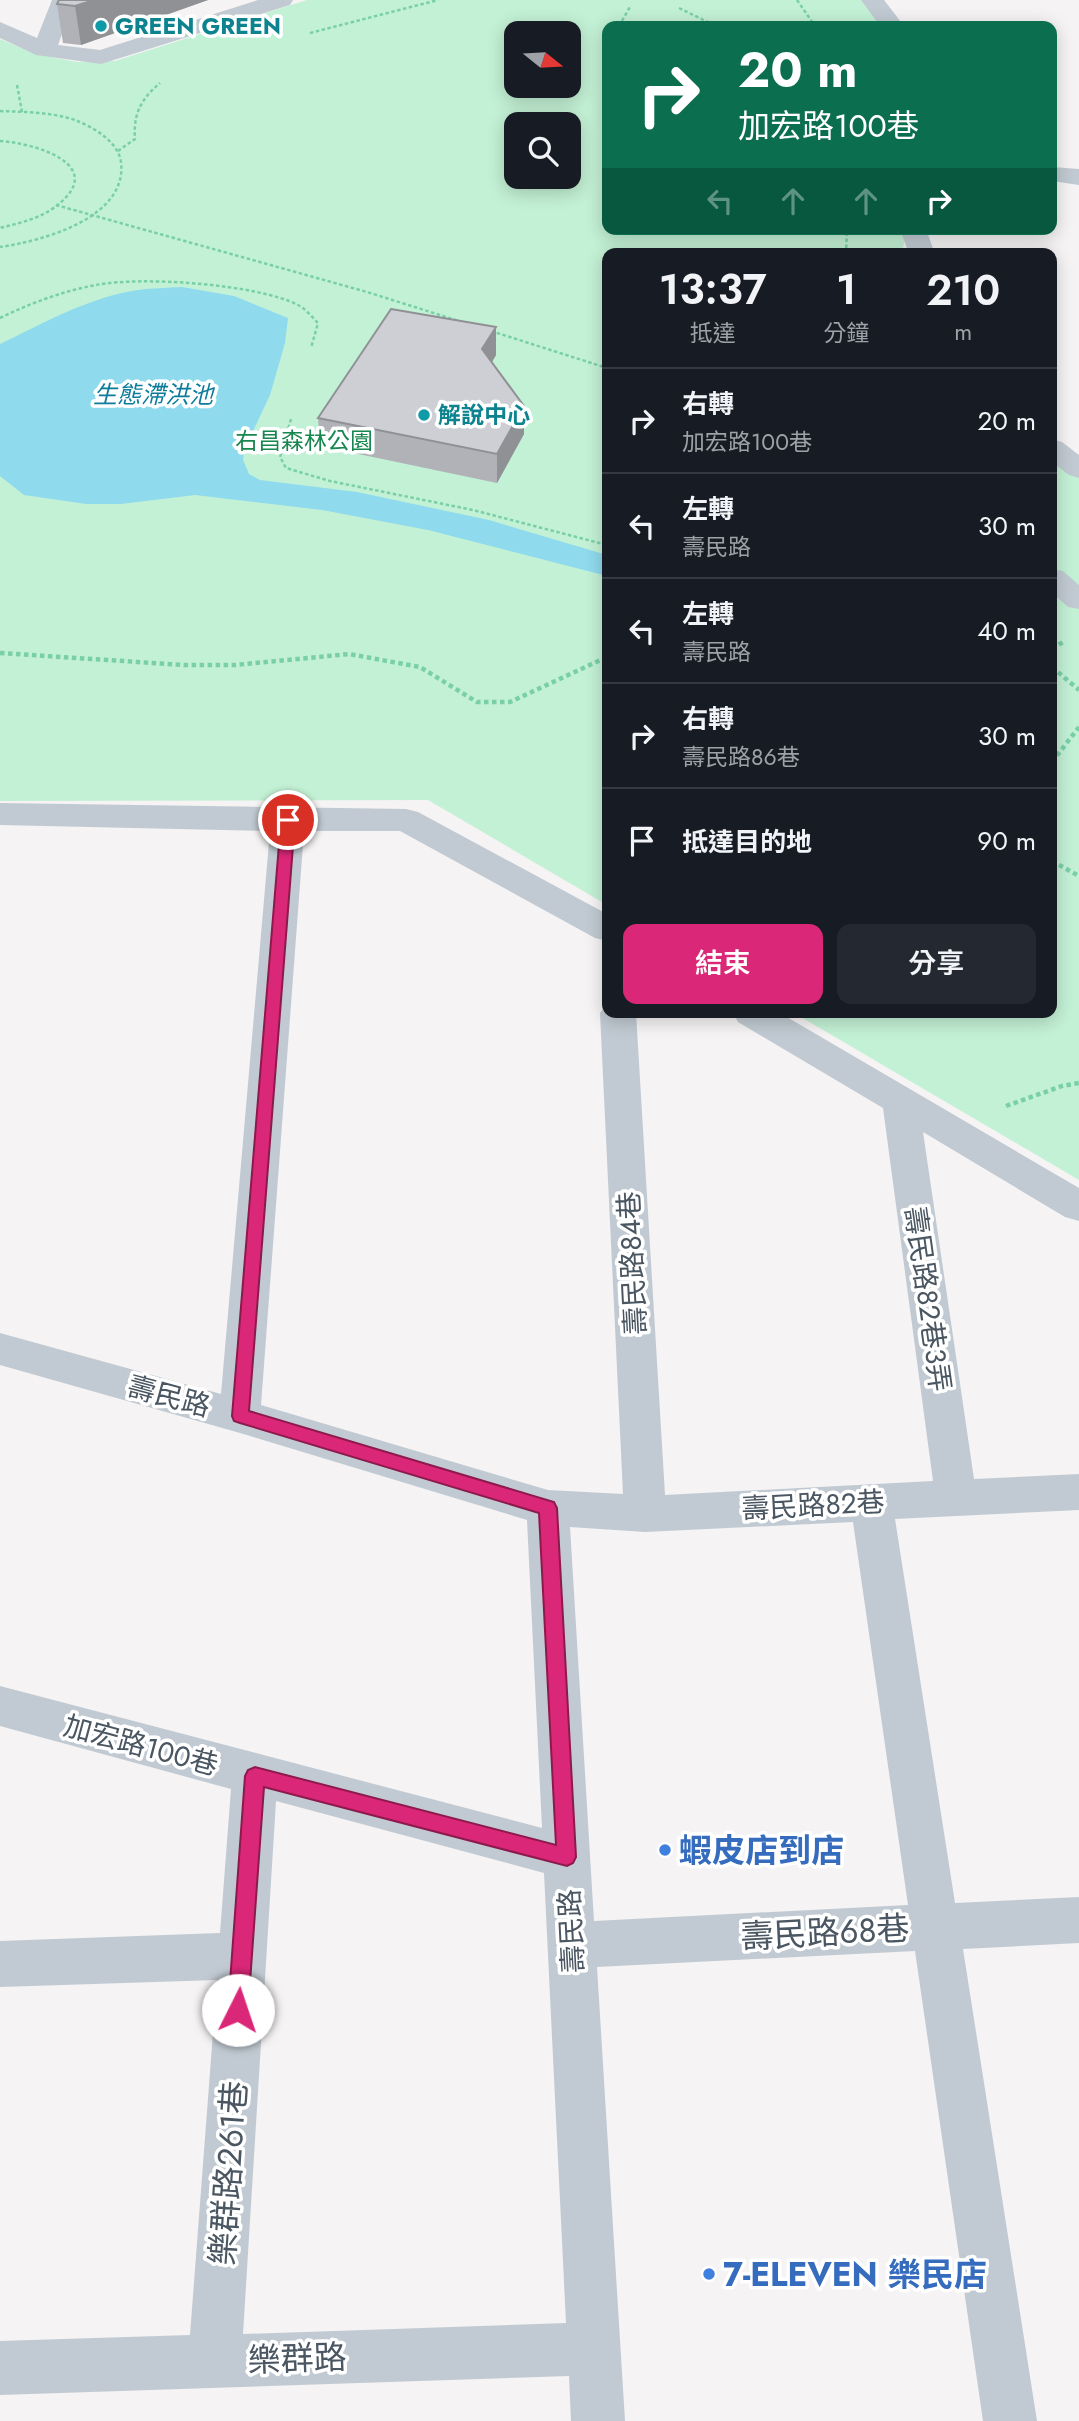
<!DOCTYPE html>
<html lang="zh-TW">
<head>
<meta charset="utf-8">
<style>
  :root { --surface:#171b24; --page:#242831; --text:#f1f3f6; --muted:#9ea1a6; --line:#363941; --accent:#db2777 }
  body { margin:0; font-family:Jost,"Noto Sans TC",sans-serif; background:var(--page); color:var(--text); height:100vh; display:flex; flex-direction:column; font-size:26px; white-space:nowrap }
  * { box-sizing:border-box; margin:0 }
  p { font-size:23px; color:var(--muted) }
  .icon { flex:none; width:38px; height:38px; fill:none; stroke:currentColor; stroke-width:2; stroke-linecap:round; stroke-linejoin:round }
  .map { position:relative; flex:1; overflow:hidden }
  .drawer { position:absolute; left:602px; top:248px; width:455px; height:770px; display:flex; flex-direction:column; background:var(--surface); border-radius:14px; box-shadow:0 4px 18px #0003 }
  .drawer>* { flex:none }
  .top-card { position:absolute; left:602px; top:21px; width:455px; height:214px; border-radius:14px; box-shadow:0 4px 18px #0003; background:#0b6e4f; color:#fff; overflow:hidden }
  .needle { width:46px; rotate:108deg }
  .fabs { position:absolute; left:504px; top:21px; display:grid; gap:14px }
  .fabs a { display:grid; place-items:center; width:77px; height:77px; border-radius:14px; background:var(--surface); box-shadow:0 4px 18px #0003; font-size:35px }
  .pin { position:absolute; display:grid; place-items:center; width:60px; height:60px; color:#fff; margin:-30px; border:4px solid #fff; border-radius:50%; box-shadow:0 2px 7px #0007 }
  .me { position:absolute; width:77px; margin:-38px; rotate:4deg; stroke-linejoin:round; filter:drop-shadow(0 0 5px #0008) }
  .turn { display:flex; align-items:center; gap:24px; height:147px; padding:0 21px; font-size:32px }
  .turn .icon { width:91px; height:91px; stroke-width:2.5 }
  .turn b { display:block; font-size:49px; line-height:60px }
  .lanes { display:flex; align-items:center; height:66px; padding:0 21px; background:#0003; justify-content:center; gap:35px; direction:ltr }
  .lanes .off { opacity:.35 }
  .eta { display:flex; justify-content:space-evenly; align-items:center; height:119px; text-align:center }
  .eta b { font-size:42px; font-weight:600; line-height:49px }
  .action { display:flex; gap:14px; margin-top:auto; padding:14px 21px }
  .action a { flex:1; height:80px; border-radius:14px; background:var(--accent); color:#fff; font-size:28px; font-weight:600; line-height:80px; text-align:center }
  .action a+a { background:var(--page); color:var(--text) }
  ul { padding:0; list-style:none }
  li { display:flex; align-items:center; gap:21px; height:105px; padding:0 21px; border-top:2px solid var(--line) }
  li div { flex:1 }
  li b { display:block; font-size:26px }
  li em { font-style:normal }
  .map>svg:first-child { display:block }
  .green { fill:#c3f1d5; fill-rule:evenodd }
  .water { fill:#90daee }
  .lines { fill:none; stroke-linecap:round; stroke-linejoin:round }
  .path-far1 { stroke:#7ad0a6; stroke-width:2.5; stroke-dasharray:3.5 2.5; stroke-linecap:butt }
  .path { stroke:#7ad0a6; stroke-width:4.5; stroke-dasharray:4.5 3.5; stroke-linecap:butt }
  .street { fill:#c1cad2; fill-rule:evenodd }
  .wall { fill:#b0b2b7 }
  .shaded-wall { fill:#909195 }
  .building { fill:#cdcfd5; stroke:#909195; stroke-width:2 }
  .route { fill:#db2777; stroke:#8e194d; stroke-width:2 }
  .culture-dot { fill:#0f9aa8; stroke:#fff; stroke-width:2.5 }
  .shop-dot { fill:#3f7fe0; stroke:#fff; stroke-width:2.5 }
  .labels { text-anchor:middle; stroke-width:7; stroke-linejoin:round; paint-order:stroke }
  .far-culture-label { font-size:23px; font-weight:bold; fill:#0d838f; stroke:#fff; text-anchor:start }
  .far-park-label { font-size:23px; fill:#17864f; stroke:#fff }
  .far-water-label { font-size:24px; font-style:italic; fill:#0c7c9b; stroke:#fff }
  .street-label { font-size:28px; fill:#4a5661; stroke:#fff }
  .near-shop-label { font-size:33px; font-weight:bold; fill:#366cbe; stroke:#fff; text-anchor:start }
  .near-street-label { font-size:33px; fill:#4a5661; stroke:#fff }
</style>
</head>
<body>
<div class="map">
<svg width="1079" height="2421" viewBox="0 0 1079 2421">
  <rect width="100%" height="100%" fill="#f5f3f3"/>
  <!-- green -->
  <g class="green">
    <path d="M307 0H876L893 26H607V229H907L903 248 906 254H607V905L428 800 0 801V39L35 54 77 62 115 61ZM516 33H569V86H516ZM516 124H569V177H516Z"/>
    <polygon points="1052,450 1079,469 1079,1180 794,1013 1052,1013"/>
  </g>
  <!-- water -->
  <path class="water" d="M182 287 234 296 288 318 285 343 270 395 245 448 243 460 249 474 260 480 357 492 489 520 607 555V576L428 530 322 510 195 495 121 504H86L24 495 0 476V344C44 323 89 297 138 290 152 288 167 288 182 287Z"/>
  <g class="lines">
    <!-- path-far1 -->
    <g class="path-far1">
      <polyline points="797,0 815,26"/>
      <polyline points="679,8 716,26"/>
      <polyline points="619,26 631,5"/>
      <polyline points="310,33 438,0"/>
      <polyline points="604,52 607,46"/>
      <polyline points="17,85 22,112"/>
      <path d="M0 111C25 112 51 112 75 120 93 127 118 141 121 162 128 218 42 241 0 247"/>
      <path d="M0 141C34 143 111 165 55 207 39 219 19 223 0 228"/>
      <path d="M118 151 135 139C133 114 141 99 160 83"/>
      <polyline points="56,205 367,292 459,321"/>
      <polyline points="846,254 847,229"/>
      <path d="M0 318C31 303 63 291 96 285 142 276 257 284 298 305 306 309 312 317 318 323L311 348"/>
      <polyline points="491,331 607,368"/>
      <polyline points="291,419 280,457 286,468 330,481 473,510 607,545"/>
    </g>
    <!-- path -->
    <g class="path">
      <polyline points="1052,649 1063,642"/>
      <polyline points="0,653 184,665 235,665 349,654 420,667 477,702 510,702 607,657"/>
      <polyline points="1052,667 1079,690"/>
      <polyline points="1052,762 1079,727"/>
      <polyline points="1052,861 1079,876"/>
      <polyline points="1006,1106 1062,1086 1079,1083"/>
    </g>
    <!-- street -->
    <g class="street">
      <polygon points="52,0 74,0 58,45 100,50 258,0 293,0 290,5 101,64 36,55 0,38 0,22 37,38"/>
      <polygon points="861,0 884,0 904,26 880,26"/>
      <polygon points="1052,167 1079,169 1079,185 1052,181"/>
      <polygon points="900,229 926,229 935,254 909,254"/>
      <polygon points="1052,439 1062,442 1079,455 1079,478 1069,475 1052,462"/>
      <polygon points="1052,569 1063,571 1079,585 1079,609 1068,607 1052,593"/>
      <path d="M0 803 406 809 418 812 607 914V941L595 938 400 831H304L261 1405 548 1490 623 1494 600 1013 607 1003V1013H636L665 1495 933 1481 883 1108 738 1022 733 1013H780L1079 1188V1221L1065 1217 923 1132 974 1479 1079 1474V1510L895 1519 955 1903 1079 1897V1943L963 1949 1037 2421H983L915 1951 597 1967 625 2421H571L569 2376 0 2395V2341L190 2335 217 1980 0 1987V1941L220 1933 231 1789 0 1726V1686L542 1828 527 1520 240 1433 0 1365V1333L221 1394 270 831 0 825ZM853 1522 908 1905 594 1921 570 1527 645 1532ZM276 1801 544 1873 566 2323 243 2334Z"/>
    </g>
  </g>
  <!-- wall -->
  <g class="wall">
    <polygon points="208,0 81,45 63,43 57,4"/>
    <polygon points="496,327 496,355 492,362 524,434 497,483 320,446 318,418"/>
  </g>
  <!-- shaded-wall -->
  <g class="shaded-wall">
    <polygon points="94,0 208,0 81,45 75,6"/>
    <polygon points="496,327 496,355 483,377 482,349"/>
    <polygon points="524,406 524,434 497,483 497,454"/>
  </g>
  <!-- building -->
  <g class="building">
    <polygon points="59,0 94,0 75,6 57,4"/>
    <polygon points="391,309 496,327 482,349 524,406 497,454 318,418"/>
  </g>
  <!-- route -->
  <polygon class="route" points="288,816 295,820 249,1411 554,1502 557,1508 576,1857 573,1863 567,1866 264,1787 248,2010 245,2017 238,2020 231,2017 228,2010 245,1776 248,1770 255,1767 556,1845 539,1513 240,1423 234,1421 232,1416 281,820"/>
  <!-- markers -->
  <g class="culture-dot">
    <circle cx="101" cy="26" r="7"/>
    <circle cx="424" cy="415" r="7"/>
  </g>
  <g class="shop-dot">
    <circle cx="665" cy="1850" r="7"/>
    <circle cx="709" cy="2274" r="7"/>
  </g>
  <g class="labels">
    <!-- far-culture labels -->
    <g class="far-culture-label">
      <text x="115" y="34">GREEN GREEN</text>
      <text x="438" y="423">解說中心</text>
    </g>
    <!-- far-park labels -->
    <g class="far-park-label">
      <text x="304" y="449">右昌森林公園</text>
    </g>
    <!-- far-water labels -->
    <g class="far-water-label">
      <text x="153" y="403">生態滯洪池</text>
    </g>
    <!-- street labels -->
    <g class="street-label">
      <text transform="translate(632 1263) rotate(-93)" y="10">壽民路84巷</text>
      <text transform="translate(928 1299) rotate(82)" y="10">壽民路82巷3弄</text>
      <text transform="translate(169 1396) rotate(15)" y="10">壽民路</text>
      <text transform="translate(813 1505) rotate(-3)" y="10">壽民路82巷</text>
      <text transform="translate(141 1745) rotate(15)" y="10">加宏路100巷</text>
      <text transform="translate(571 1931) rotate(-93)" y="10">壽民路</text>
    </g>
    <!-- near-shop labels -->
    <g class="near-shop-label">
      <text x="679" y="1862">蝦皮店到店</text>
      <text x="723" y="2286">7-ELEVEN 樂民店</text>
    </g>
    <!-- near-street labels -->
    <g class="near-street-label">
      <text transform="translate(825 1932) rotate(-3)" y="12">壽民路68巷</text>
      <text transform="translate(228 2173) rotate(-86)" y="12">樂群路261巷</text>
      <text transform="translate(297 2358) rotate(-2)" y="12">樂群路</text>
    </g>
  </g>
</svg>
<div class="fabs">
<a><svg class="needle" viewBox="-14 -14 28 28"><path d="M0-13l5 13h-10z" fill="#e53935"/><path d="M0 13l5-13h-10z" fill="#9ea1a6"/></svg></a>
<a><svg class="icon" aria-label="search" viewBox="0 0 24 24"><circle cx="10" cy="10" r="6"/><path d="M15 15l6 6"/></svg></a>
</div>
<div class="pin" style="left:288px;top:820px;background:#d93025"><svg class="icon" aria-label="arrive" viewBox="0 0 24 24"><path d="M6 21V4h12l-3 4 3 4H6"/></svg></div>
<svg class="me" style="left:238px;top:2010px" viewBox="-20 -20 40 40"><circle r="19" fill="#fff"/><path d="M0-13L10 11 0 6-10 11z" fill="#db2777"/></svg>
<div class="top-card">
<div class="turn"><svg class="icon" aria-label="right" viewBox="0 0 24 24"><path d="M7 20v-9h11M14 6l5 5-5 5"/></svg><div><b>20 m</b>加宏路100巷</div></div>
<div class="lanes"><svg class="icon off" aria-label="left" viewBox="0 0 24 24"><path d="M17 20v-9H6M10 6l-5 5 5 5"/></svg><svg class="icon off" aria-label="ahead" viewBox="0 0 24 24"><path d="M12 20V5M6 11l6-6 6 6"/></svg><svg class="icon off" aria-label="ahead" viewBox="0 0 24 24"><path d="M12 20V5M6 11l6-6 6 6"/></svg><svg class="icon" aria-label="right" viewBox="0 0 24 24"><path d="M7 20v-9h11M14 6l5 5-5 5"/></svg></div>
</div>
<section class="drawer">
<div class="eta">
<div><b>13:37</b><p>抵達</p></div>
<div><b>1</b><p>分鐘</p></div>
<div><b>210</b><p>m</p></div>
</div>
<ul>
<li><svg class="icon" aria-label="right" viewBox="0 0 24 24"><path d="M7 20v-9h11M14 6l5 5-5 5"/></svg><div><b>右轉</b><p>加宏路100巷</p></div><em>20 m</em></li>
<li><svg class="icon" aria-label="left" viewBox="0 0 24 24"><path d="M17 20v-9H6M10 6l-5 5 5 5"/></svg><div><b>左轉</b><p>壽民路</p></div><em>30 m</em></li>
<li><svg class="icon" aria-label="left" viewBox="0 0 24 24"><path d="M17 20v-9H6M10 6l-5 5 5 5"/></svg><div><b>左轉</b><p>壽民路</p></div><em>40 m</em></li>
<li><svg class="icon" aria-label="right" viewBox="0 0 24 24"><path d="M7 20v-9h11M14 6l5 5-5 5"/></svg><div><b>右轉</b><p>壽民路86巷</p></div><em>30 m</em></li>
<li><svg class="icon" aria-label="arrive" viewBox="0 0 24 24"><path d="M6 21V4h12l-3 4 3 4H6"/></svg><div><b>抵達目的地</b></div><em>90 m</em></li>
</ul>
<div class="action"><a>結束</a><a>分享</a></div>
</section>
</div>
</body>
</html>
